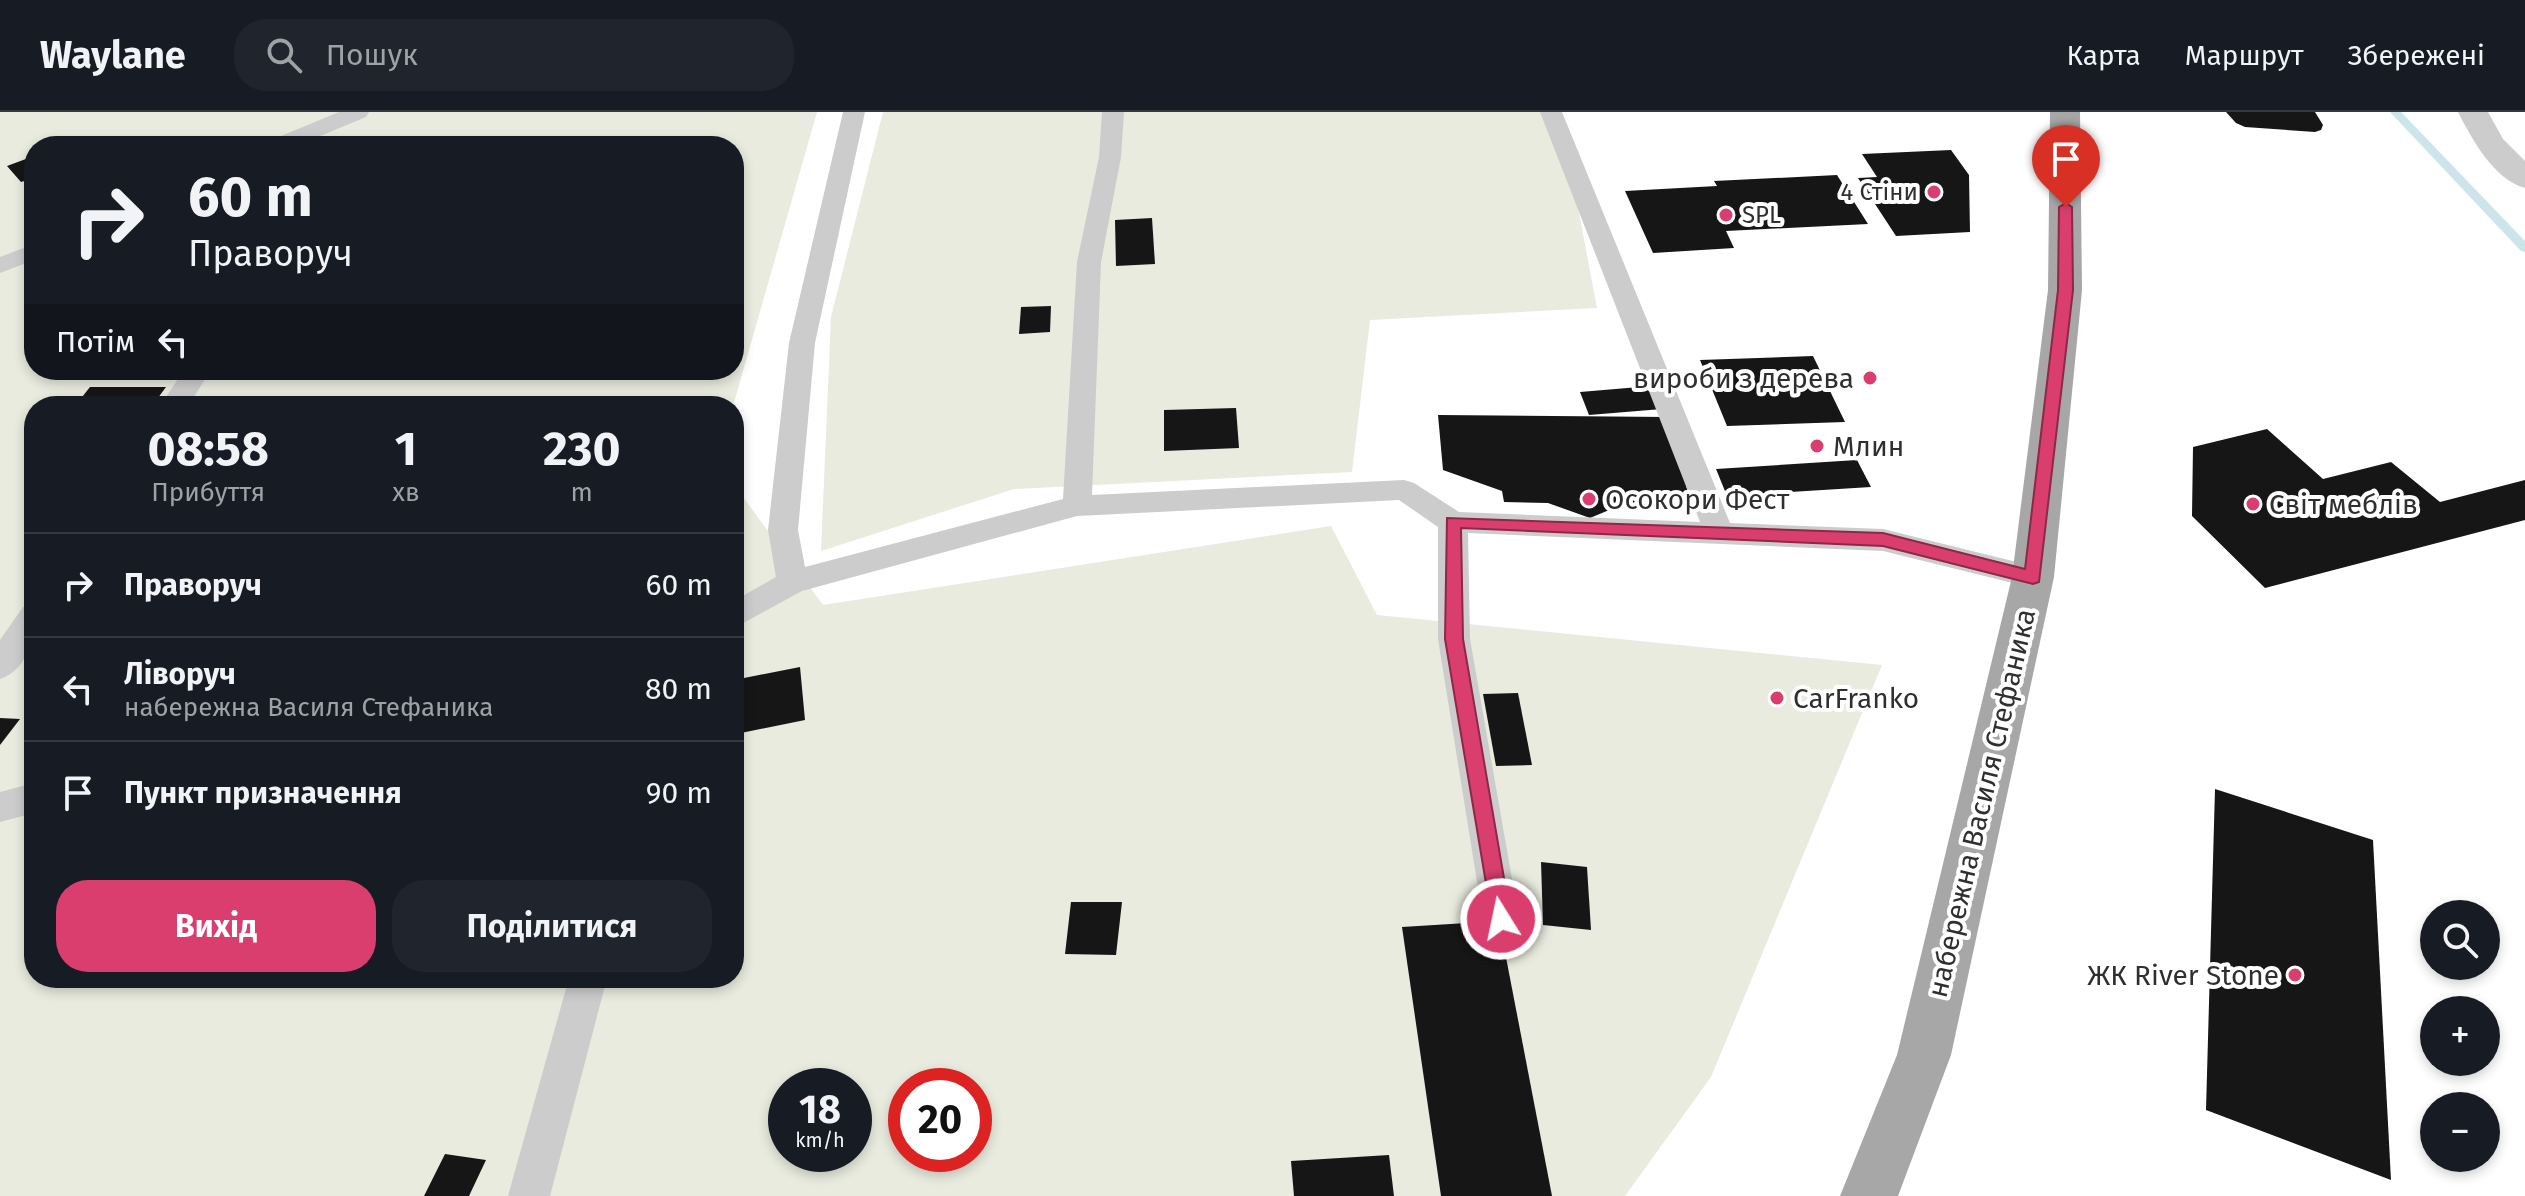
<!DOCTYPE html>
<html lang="uk">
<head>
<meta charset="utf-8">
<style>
  :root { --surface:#171b24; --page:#20242c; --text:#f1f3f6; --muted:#9ea1a6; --line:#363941; --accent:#d93e6f }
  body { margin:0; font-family:"Fira Sans",sans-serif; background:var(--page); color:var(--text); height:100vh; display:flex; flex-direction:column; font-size:30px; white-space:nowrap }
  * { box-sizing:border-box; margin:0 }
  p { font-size:26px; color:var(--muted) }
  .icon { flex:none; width:44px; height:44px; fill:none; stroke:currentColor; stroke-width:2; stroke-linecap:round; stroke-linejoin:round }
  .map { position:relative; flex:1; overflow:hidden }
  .sheet { position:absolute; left:24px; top:284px; width:720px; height:592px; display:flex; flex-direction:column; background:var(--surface); border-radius:32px; box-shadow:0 4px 12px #0003 }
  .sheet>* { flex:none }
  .guide { position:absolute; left:24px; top:24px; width:720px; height:244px; border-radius:32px; box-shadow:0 4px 12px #0003; background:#171b24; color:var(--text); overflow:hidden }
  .fabs { position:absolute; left:2420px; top:788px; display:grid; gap:16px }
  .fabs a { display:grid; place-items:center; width:80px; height:80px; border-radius:50%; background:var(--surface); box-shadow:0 4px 12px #0003; font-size:40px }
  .speed { position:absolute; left:768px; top:956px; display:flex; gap:16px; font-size:40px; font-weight:700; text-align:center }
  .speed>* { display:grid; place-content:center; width:104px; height:104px; border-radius:50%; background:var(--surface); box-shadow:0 4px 12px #0003; line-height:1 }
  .speed small { font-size:20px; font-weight:400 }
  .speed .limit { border:12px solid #d22; background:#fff; color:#111 }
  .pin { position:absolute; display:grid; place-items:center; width:68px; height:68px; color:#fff; margin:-82px -34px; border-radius:50% 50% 50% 0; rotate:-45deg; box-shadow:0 0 8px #0007 }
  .pin .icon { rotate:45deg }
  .me { position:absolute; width:88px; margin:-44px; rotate:350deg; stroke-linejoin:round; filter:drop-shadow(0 0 6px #0008) }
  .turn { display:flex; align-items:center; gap:28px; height:168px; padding:0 32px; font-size:36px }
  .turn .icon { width:104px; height:104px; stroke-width:2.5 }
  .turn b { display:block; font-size:56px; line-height:68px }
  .then { display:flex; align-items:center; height:76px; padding:0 32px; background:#0003; gap:16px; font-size:30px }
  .eta { display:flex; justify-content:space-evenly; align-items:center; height:136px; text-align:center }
  .eta b { font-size:48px; font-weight:700; line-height:56px }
  .action { display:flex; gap:16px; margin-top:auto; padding:16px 32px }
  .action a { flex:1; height:92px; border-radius:32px; background:var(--accent); color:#fff; font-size:32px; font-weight:700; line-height:92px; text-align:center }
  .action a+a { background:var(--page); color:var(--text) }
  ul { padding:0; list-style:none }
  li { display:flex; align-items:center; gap:24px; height:104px; padding:0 32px; border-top:2px solid var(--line) }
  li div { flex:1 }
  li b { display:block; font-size:30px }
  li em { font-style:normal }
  header { display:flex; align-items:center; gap:48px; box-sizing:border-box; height:112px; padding:0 40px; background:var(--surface); border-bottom:2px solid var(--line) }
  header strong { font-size:38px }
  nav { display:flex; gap:44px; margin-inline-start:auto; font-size:28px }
  .search { width:560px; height:72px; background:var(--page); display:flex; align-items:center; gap:20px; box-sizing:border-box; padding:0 28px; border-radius:32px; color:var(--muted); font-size:30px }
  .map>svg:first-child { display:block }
  .green { fill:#e8ebde; fill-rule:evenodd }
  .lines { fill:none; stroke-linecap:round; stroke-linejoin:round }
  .stream { fill:#cbe5e9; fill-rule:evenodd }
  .building { fill:#161616 }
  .service { fill:#ccc; fill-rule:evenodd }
  .minor { fill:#ccc; fill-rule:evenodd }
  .primary { fill:#a7a7a7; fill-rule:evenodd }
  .route { fill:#d93e6f; stroke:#8d2848; stroke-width:2 }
  .poi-dot { fill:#d93e6f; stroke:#fff; stroke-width:3 }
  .labels { text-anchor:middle; stroke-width:8; stroke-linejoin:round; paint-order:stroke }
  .far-poi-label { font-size:24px; fill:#2f2f2f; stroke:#fff; text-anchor:end }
  .poi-label { font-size:28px; fill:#2f2f2f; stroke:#fff; text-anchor:start }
  .street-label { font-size:28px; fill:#2f2f2f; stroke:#fff }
</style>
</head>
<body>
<header>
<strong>Waylane</strong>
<div class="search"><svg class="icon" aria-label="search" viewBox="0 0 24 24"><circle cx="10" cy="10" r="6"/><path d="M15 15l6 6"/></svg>Пошук</div>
<nav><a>Карта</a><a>Маршрут</a><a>Збережені</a></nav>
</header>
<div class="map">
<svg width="2525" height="1084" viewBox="0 0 2525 1084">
  <rect width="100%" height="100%" fill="#fff"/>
  <!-- green -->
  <g class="green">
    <path d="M0 0H817L733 294H34V866H734V373L823 493 1331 414 1377 503 1882 553 1711 965 1625 1084H0ZM34 34H734V258H34ZM786 974H854V1042H786ZM906 974H974V1042H906Z"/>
    <polygon points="883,0 1560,0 1597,196 1370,208 1352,360 1014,377 821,439 831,205"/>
  </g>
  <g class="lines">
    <!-- stream -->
    <polygon class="stream" points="2390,0 2401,0 2525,129 2525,140 2521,139"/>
  </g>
  <!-- building -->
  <g class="building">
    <polygon points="2226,0 2315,0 2323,13 2321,18 2315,20 2245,15 2236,11"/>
    <polygon points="1951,38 1969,63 1970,120 1896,124 1858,66 1877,65 1862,42"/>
    <polygon points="34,44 34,66 21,70 7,54"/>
    <polygon points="1837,63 1868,112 1726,119 1734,136 1653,141 1625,79 1717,74 1714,69"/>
    <polygon points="1152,106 1155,152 1116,154 1115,108"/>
    <polygon points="1051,194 1050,220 1019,222 1021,195"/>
    <polygon points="1813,244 1845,310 1727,314 1700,248"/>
    <polygon points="1651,274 1662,297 1589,303 1580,280"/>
    <polygon points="90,275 166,275 152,294 75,294"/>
    <polygon points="1236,296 1239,336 1164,339 1164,298"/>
    <polygon points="1438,303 1668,305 1691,392 1626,391 1590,406 1548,391 1504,390 1502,379 1443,358"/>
    <polygon points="2267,317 2323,367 2391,350 2440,390 2525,368 2525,408 2265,476 2192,404 2193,335"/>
    <polygon points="1857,348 1871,375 1727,384 1716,357"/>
    <polygon points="800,555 805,608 736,622 734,568"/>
    <polygon points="1518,581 1532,653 1496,654 1483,582"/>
    <polygon points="0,606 20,607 0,633"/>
    <polygon points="2215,677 2373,728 2391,1068 2206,998"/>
    <polygon points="1541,750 1587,755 1591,818 1543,813"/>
    <polygon points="1071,790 1122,790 1116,843 1065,842"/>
    <polygon points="1499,809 1552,1084 1441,1084 1402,815"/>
    <polygon points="445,1042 486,1048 469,1084 424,1084"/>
    <polygon points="1389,1043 1394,1084 1294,1084 1291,1049"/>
  </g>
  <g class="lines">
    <!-- service -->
    <g class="service">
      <polygon points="339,0 369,0 366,5 296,34 266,34 269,29"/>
      <polygon points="843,0 865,0 815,231 798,418 805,455 1063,387 1077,150 1099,45 1102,0 1124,0 1121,45 1101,150 1092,383 1404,368 1414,371 1459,400 1700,410 1540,0 1562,0 1730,411 1883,417 2033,454 2044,457 2048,465 2044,473 2033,476 1883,439 1468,421 1470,527 1519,807 1514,819 1501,824 1488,819 1483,807 1438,527 1438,415 1399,388 1077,404 802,479 734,516 734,489 776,465 768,418 789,231"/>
      <polygon points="34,132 34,148 0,161 0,145"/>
      <polygon points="184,258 211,258 188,294 160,294"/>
      <path d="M34 491C34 519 32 556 0 567V528L23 495Z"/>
      <polygon points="34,671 34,701 0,710 0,680"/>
      <polygon points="569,866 607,866 550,1084 508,1084"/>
    </g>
    <!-- minor -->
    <path class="minor" d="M2458 0H2488L2503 27 2525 49V76C2493 67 2472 27 2458 0Z"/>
    <!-- primary -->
    <polygon class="primary" points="2050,0 2080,0 2082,178 2054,465 1951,943 1898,1084 1840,1084 1897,943 2012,465 2048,178"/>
  </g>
  <!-- route -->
  <polygon class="route" points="2066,91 2072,95 2073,178 2039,470 2033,472 1883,434 1461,416 1463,527 1511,807 1508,813 1501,816 1493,813 1445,527 1447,406 1883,421 2025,457 2058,178 2059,95"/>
  <!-- markers -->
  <g class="poi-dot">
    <circle cx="1934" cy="80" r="8"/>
    <circle cx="1726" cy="103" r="8"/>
    <circle cx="1870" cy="266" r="8"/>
    <circle cx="1817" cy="334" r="8"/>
    <circle cx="1589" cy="387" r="8"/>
    <circle cx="2253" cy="392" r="8"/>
    <circle cx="1777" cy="586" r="8"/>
    <circle cx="2295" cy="863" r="8"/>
  </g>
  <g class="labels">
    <!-- far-poi labels -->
    <g class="far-poi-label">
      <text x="1918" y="88">4 Стіни</text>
      <text x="1742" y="111" text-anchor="start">SPL</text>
    </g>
    <!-- poi labels -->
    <g class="poi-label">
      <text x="1854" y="276" text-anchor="end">вироби з дерева</text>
      <text x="1833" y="344">Млин</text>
      <text x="1605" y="397">Осокори Фест</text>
      <text x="2269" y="402">Світ меблів</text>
      <text x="1793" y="596">CarFranko</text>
      <text x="2279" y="873" text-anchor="end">ЖК River Stone</text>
    </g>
    <!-- street labels -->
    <g class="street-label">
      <text transform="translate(1981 691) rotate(-77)" y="10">набережна Василя Стефаника</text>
    </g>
  </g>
</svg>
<div class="fabs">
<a><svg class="icon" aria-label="search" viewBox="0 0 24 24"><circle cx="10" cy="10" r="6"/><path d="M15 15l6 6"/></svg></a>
<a>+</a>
<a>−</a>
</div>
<div class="speed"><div>18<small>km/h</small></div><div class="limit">20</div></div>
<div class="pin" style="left:2066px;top:95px;background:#d93025"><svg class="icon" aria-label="arrive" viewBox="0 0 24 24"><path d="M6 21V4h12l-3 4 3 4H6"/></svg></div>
<svg class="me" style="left:1501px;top:807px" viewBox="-20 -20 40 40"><circle r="17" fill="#d93e6f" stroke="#fff" stroke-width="3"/><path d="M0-11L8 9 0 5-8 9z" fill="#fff"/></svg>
<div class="guide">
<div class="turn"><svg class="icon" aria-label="right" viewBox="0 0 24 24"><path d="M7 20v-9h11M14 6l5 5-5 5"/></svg><div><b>60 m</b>Праворуч</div></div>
<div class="then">Потім<svg class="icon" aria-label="left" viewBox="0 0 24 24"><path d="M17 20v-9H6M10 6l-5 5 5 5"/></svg></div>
</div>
<section class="sheet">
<div class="eta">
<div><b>08:58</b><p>Прибуття</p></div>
<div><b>1</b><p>хв</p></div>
<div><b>230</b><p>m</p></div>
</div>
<ul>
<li><svg class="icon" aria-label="right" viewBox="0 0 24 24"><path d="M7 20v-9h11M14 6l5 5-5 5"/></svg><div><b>Праворуч</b></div><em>60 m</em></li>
<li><svg class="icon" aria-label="left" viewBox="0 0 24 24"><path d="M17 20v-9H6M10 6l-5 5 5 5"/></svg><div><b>Ліворуч</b><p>набережна Василя Стефаника</p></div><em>80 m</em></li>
<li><svg class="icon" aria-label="arrive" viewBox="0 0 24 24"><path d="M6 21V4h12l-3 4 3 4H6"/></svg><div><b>Пункт призначення</b></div><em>90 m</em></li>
</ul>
<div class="action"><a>Вихід</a><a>Поділитися</a></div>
</section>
</div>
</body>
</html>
